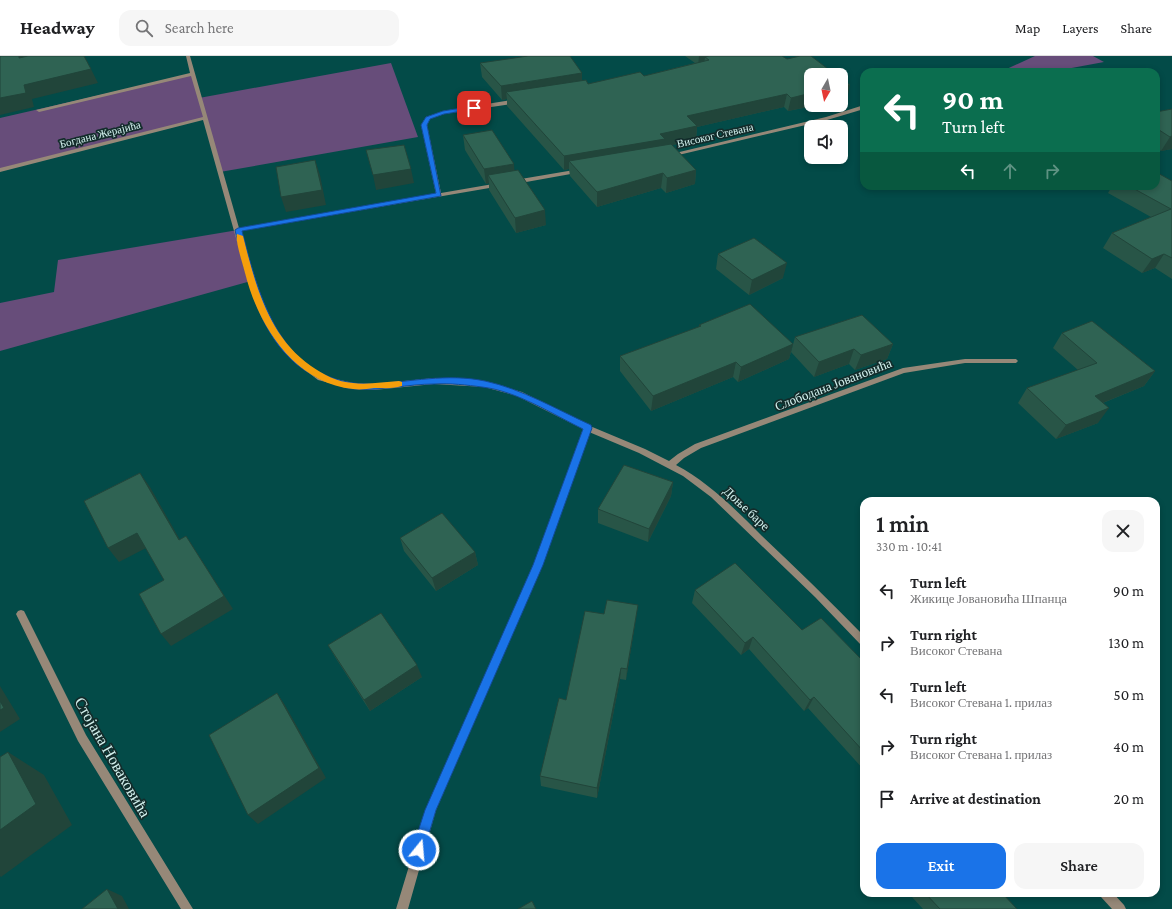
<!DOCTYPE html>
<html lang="en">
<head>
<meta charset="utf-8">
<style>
  :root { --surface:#fff; --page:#f6f6f6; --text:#202124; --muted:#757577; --line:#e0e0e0; --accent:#1a73e8 }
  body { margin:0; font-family:"Crimson Pro",serif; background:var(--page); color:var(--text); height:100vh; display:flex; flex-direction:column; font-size:15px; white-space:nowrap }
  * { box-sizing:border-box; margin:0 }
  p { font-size:13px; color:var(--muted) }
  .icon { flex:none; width:22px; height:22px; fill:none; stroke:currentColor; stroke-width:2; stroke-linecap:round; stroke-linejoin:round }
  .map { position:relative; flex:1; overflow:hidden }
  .details { position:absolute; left:860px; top:441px; width:300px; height:400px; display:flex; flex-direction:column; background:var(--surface); border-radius:12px; box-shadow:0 2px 6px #0003 }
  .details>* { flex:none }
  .guide { position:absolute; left:860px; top:12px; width:300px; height:122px; border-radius:12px; box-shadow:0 2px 6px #0003; background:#0b6e4f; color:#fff; overflow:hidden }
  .needle { width:26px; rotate:189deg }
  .tools { position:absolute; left:804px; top:12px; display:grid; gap:8px }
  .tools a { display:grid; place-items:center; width:44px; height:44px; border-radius:8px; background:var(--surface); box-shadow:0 2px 6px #0003; font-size:20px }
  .pin { position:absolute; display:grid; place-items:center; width:34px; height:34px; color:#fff; margin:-17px; border-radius:8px; box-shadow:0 2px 6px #0006 }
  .me { position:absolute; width:44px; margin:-22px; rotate:17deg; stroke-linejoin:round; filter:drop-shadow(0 0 3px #0008) }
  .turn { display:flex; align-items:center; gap:14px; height:84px; padding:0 16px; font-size:18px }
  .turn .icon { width:52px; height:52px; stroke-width:2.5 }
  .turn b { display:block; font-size:28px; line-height:34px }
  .lanes { display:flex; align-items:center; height:38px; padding:0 16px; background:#0003; justify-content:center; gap:20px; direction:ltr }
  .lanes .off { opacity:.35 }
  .round { display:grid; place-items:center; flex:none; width:42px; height:42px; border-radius:12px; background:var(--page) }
  .headline { display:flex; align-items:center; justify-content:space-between; height:68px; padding:0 16px }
  h1 { font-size:24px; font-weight:600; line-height:30px }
  .action { display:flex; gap:8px; margin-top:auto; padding:8px 16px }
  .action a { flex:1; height:46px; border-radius:12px; background:var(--accent); color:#fff; font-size:16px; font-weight:600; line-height:46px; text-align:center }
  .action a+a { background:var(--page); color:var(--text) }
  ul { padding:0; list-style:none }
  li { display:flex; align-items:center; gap:12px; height:52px; padding:0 16px }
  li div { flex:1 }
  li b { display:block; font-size:15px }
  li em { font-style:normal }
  header { display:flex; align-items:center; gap:24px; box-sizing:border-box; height:56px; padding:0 20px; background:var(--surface); border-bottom:1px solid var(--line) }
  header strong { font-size:19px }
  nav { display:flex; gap:22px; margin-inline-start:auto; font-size:14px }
  .search { width:280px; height:36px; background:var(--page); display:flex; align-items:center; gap:10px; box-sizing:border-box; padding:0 14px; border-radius:12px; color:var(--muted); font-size:15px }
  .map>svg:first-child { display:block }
  .green { fill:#674d7a }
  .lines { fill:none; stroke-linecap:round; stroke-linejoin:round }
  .street { fill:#968878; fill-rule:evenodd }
  .wall { fill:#285547 }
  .shaded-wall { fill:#21453a }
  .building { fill:#2f6353; stroke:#21453a }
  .route { fill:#1a73e8; stroke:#114b97 }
  .slow { fill:#f59e0b }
  .labels { text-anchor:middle; stroke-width:3.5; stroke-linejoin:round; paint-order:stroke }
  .far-street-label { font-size:11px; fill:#d3f1ee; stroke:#132c2b }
  .street-label { font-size:13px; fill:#d3f1ee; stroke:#132c2b }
  .near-street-label { font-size:16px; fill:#d3f1ee; stroke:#132c2b }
</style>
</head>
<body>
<header>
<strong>Headway</strong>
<div class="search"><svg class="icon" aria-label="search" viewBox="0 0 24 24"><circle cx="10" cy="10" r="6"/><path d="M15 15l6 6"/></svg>Search here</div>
<nav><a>Map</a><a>Layers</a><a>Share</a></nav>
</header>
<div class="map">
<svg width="1172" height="853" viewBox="0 0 1172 853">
  <rect width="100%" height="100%" fill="#034b48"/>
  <!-- green -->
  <g class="green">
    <polygon points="1035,0 1093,0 1104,6 1050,16 1000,16"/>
    <polygon points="391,7 418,81 220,116 205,62 0,114 0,62 192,18 199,42"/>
    <polygon points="238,174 251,225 0,295 0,247 54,236 58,204"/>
  </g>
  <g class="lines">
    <!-- street -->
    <g class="street">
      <path d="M186 0H190L239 172 436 138 421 69 426 61 443 55 518 43 521 45 518 47 444 58 430 63 427 69 441 137 499 127 502 129 501 130 240 175 254 225 269 264 287 290 300 303 323 320 353 327 374 328 434 322 484 325 522 336 590 370 645 393 669 405 678 398 695 388 903 312 965 303H1016L1018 305 1016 307H965L904 317 701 392 684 402 676 409C708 426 734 452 760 478 795 511 830 545 864 580V590L861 589 815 541 711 441 683 420 639 397 589 376 542 509 436 754 408 853H396L426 754 534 509 583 373 517 340 484 331 434 328 374 334 353 333 318 324 296 307 283 294 263 264 248 225 203 64 0 116V112L203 61 191 20 39 56 36 54 190 17Z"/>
      <polygon points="864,49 864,53 827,64 670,101 667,99 826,61"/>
      <polygon points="580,113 583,115 582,116 515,128 512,126 515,124"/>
      <polygon points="21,554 24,555 86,679 193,853 181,853 78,685 16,558 18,555"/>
      <polygon points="1099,837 1113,837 1124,849 1126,853 1112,853 1101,841"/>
    </g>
  </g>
  <!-- wall -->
  <g class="wall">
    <polygon points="685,0 782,0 811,49 818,49 788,55 784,51 697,71 696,84 672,89 696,114 695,128 666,137 661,132 597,151 570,120 569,113 564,114 507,50 507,43 502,44 482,21 480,7 582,24 588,28 644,20 695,7"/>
    <polygon points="1172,53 1172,93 1161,95 1156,92 1156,56"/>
    <polygon points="463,79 515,115 546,169 516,177 489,134 489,127 486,128 465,94"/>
    <polygon points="1172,125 1172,223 1155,212 1142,217 1103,192 1112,177 1151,161 1108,137 1112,130 1156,130"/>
    <polygon points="718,198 783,222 749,239 716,213"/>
    <polygon points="699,269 793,288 789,303 738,326 733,321 651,355 620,315 620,300 699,271"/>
    <polygon points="1062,277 1155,315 1144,330 1103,347 1098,367 1056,383 1018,347 1027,332 1078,314 1053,292"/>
    <polygon points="795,281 893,288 887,303 855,314 849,308 814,321 791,296"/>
    <polygon points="673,426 671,440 648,486 598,467 598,453"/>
    <polygon points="400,482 475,496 478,509 436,535 404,495"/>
    <polygon points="695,534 802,574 864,606 864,714 808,652 804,655 749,593 741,599 692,547"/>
    <polygon points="604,558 636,561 626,624 620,623 597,742 541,730 540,720 566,644"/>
    <polygon points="328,589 422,621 370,655 335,601"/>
    <polygon points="916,837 1002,837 1017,853 923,853 912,841"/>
  </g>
  <!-- shaded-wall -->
  <g class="shaded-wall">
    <polygon points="19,0 29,0 19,2"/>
    <polygon points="699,0 750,0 705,1 704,9 698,10"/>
    <polygon points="91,13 98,27 32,43 34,51 0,59 0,42 24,29"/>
    <polygon points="582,17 582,31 506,36 507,43 502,44 501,30"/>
    <polygon points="850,29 847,43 841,44 841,31"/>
    <polygon points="811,37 811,49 818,49 788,55 791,42"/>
    <polygon points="787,38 784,51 697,71 696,84 664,91 569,105 569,113 564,114 564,100 660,78 687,60"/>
    <polygon points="1172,80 1172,93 1161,95 1170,81"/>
    <polygon points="315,104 320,119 326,149 286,156 281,141"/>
    <polygon points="514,108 515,123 488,119 489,127 486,128 484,113"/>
    <polygon points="411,113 414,127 376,134 373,119"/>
    <polygon points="696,114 695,128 666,137 667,122"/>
    <polygon points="663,117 661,132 597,151 597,136"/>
    <polygon points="545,154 546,169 516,177 515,162"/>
    <polygon points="1164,198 1155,212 1142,217 1152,203"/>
    <polygon points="787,207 783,222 749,239 752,224"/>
    <polygon points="793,288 789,303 738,326 741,311"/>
    <polygon points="893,288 887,303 855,314 861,299"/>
    <polygon points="854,293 849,308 814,321 819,306"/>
    <polygon points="736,306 733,321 651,355 653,340"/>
    <polygon points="1155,315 1144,330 1085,354 1095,340"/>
    <polygon points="1109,352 1098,367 1056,383 1066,369"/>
    <polygon points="140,417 150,431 188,498 179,484"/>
    <polygon points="673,426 671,440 648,486 649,473"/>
    <polygon points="137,477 148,491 119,506 108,492"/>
    <polygon points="186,480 233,553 171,590 161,578"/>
    <polygon points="475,496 478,509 436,535 432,522"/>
    <polygon points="638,549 636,561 626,624 627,613"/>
    <polygon points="753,581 749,593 741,599 745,587"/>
    <polygon points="417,609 422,621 370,655 364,644"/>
    <polygon points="621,612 620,623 597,742 597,732"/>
    <polygon points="0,630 20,663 0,676"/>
    <polygon points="277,637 285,649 326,722 258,768 248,759"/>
    <polygon points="814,641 808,652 804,655 810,644"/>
    <polygon points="8,696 44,719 72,769 1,821 0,820 0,774"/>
    <polygon points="107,833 122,840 129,853 118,853"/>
  </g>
  <!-- building -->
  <g class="building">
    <polygon points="0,0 19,0 19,2 28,0 84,0 91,13 24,29 26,37 0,42"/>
    <polygon points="528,0 570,0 582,17 501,30 480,7"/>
    <polygon points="709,0 782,0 787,3 800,0 811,0 836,19 811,19 811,37 791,42 787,38 687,60 697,70 660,78 665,83 564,100 506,36 586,24 588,28 640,16 644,20 709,4 705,1"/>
    <polygon points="841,23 850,29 841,31"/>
    <polygon points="1172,53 1172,80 1170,81 1156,72 1156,56"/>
    <polygon points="492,74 514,108 484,113 463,79"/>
    <polygon points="671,88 696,114 667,122 663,117 597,136 569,105"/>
    <polygon points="404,89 411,113 373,119 366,94"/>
    <polygon points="315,104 322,134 281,141 276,111"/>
    <polygon points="518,114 545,154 515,162 488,119"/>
    <polygon points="1156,116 1172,125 1172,202 1164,198 1152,203 1112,177 1171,153 1129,130 1156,130"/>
    <polygon points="754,182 787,207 752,224 718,198"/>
    <polygon points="750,248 793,288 741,311 736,306 653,340 620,300 701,270 699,269"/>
    <polygon points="862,259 893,288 861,299 854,293 819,306 795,281"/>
    <polygon points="1092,265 1155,315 1095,340 1109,352 1066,369 1027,332 1097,307 1062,277"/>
    <polygon points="624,409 673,426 649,473 598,453"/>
    <polygon points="140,417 179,484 186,480 224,540 161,578 139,538 164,524 137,477 108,492 84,445"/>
    <polygon points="442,457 475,496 432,522 400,482"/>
    <polygon points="735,507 802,574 821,562 864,606 864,696 814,641 810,644 753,581 745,587 695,534"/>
    <polygon points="607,544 638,549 627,613 621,612 597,732 540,720 559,642 566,644 585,555 604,558"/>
    <polygon points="381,557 417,609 364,644 328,589"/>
    <polygon points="277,637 319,712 248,759 209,679"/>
    <polygon points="0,645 4,652 0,654"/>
    <polygon points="8,696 36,748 0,774 0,701"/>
    <polygon points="107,833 118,853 82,853"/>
    <polygon points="925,837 1002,837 1017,853 940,853"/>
    <polygon points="532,845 536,853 518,853"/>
  </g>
  <!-- route -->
  <path class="route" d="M474 50H476V53L444 58 430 63 427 69 441 140 242 175C260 246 283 330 373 328 410 326 447 317 485 325 522 333 556 353 591 369L592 372 543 509 436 754 423 798 419 800 414 798 412 794 425 754 533 509 583 373C552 358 517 335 482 331 467 329 450 327 434 328 408 328 382 335 355 333 348 333 341 330 335 328 266 309 249 234 235 174L238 172 436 137 421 69 426 61 443 55Z"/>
  <!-- slow -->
  <path class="slow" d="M237 178 243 180C255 228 268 280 311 310 324 319 337 326 353 327 367 329 384 326 399 325L402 326V330C393 333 383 332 374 332 367 333 360 334 353 333 294 327 258 269 245 217 243 208 235 186 237 178Z"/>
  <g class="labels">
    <!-- far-street labels -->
    <g class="far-street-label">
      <text transform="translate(100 78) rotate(-14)" y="4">Богдана Жерајића</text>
      <text transform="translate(715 79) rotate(-13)" y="4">Високог Стевана</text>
    </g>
    <!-- street labels -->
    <g class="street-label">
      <text transform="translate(833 328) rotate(-21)" y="5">Слободана Јовановића</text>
      <text transform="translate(747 452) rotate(43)" y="5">Доње баре</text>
    </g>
    <!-- near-street labels -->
    <g class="near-street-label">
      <text transform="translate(113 701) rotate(60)" y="6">Стојана Новаковића</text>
    </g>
  </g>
</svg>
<div class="tools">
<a><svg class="needle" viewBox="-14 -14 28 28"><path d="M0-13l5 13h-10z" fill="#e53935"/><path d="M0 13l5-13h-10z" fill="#757577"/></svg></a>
<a><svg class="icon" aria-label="sound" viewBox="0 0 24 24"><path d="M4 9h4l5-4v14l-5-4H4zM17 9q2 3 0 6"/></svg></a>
</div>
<div class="pin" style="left:474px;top:52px;background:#d93025"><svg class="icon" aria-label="arrive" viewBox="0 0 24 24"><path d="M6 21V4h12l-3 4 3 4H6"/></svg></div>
<svg class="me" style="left:419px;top:794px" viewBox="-20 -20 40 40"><circle r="17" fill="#1a73e8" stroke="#fff" stroke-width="3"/><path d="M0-11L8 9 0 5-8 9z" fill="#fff"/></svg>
<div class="guide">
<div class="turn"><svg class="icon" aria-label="left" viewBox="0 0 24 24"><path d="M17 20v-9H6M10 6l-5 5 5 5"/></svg><div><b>90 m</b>Turn left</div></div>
<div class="lanes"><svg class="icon" aria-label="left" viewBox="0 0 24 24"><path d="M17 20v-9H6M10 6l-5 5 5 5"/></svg><svg class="icon off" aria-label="ahead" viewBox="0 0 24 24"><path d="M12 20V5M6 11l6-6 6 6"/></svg><svg class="icon off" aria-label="right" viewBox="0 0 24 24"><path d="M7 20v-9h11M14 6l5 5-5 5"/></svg></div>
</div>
<section class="details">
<div class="headline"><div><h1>1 min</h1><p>330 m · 10:41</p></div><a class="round"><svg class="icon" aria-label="close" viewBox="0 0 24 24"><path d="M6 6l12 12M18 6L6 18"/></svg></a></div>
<ul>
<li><svg class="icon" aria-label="left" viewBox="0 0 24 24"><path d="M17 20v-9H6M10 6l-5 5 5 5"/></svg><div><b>Turn left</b><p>Жикице Јовановића Шпанца</p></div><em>90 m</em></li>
<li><svg class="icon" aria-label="right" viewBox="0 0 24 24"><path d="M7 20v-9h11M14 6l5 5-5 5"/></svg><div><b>Turn right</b><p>Високог Стевана</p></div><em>130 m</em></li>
<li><svg class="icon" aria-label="left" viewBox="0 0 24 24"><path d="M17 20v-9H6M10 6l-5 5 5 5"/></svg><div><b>Turn left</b><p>Високог Стевана 1. прилаз</p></div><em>50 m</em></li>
<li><svg class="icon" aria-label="right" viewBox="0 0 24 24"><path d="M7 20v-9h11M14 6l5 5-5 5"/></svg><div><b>Turn right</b><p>Високог Стевана 1. прилаз</p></div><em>40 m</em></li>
<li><svg class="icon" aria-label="arrive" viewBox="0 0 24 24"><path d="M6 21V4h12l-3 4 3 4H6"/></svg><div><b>Arrive at destination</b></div><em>20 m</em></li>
</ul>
<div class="action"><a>Exit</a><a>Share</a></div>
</section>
</div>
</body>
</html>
